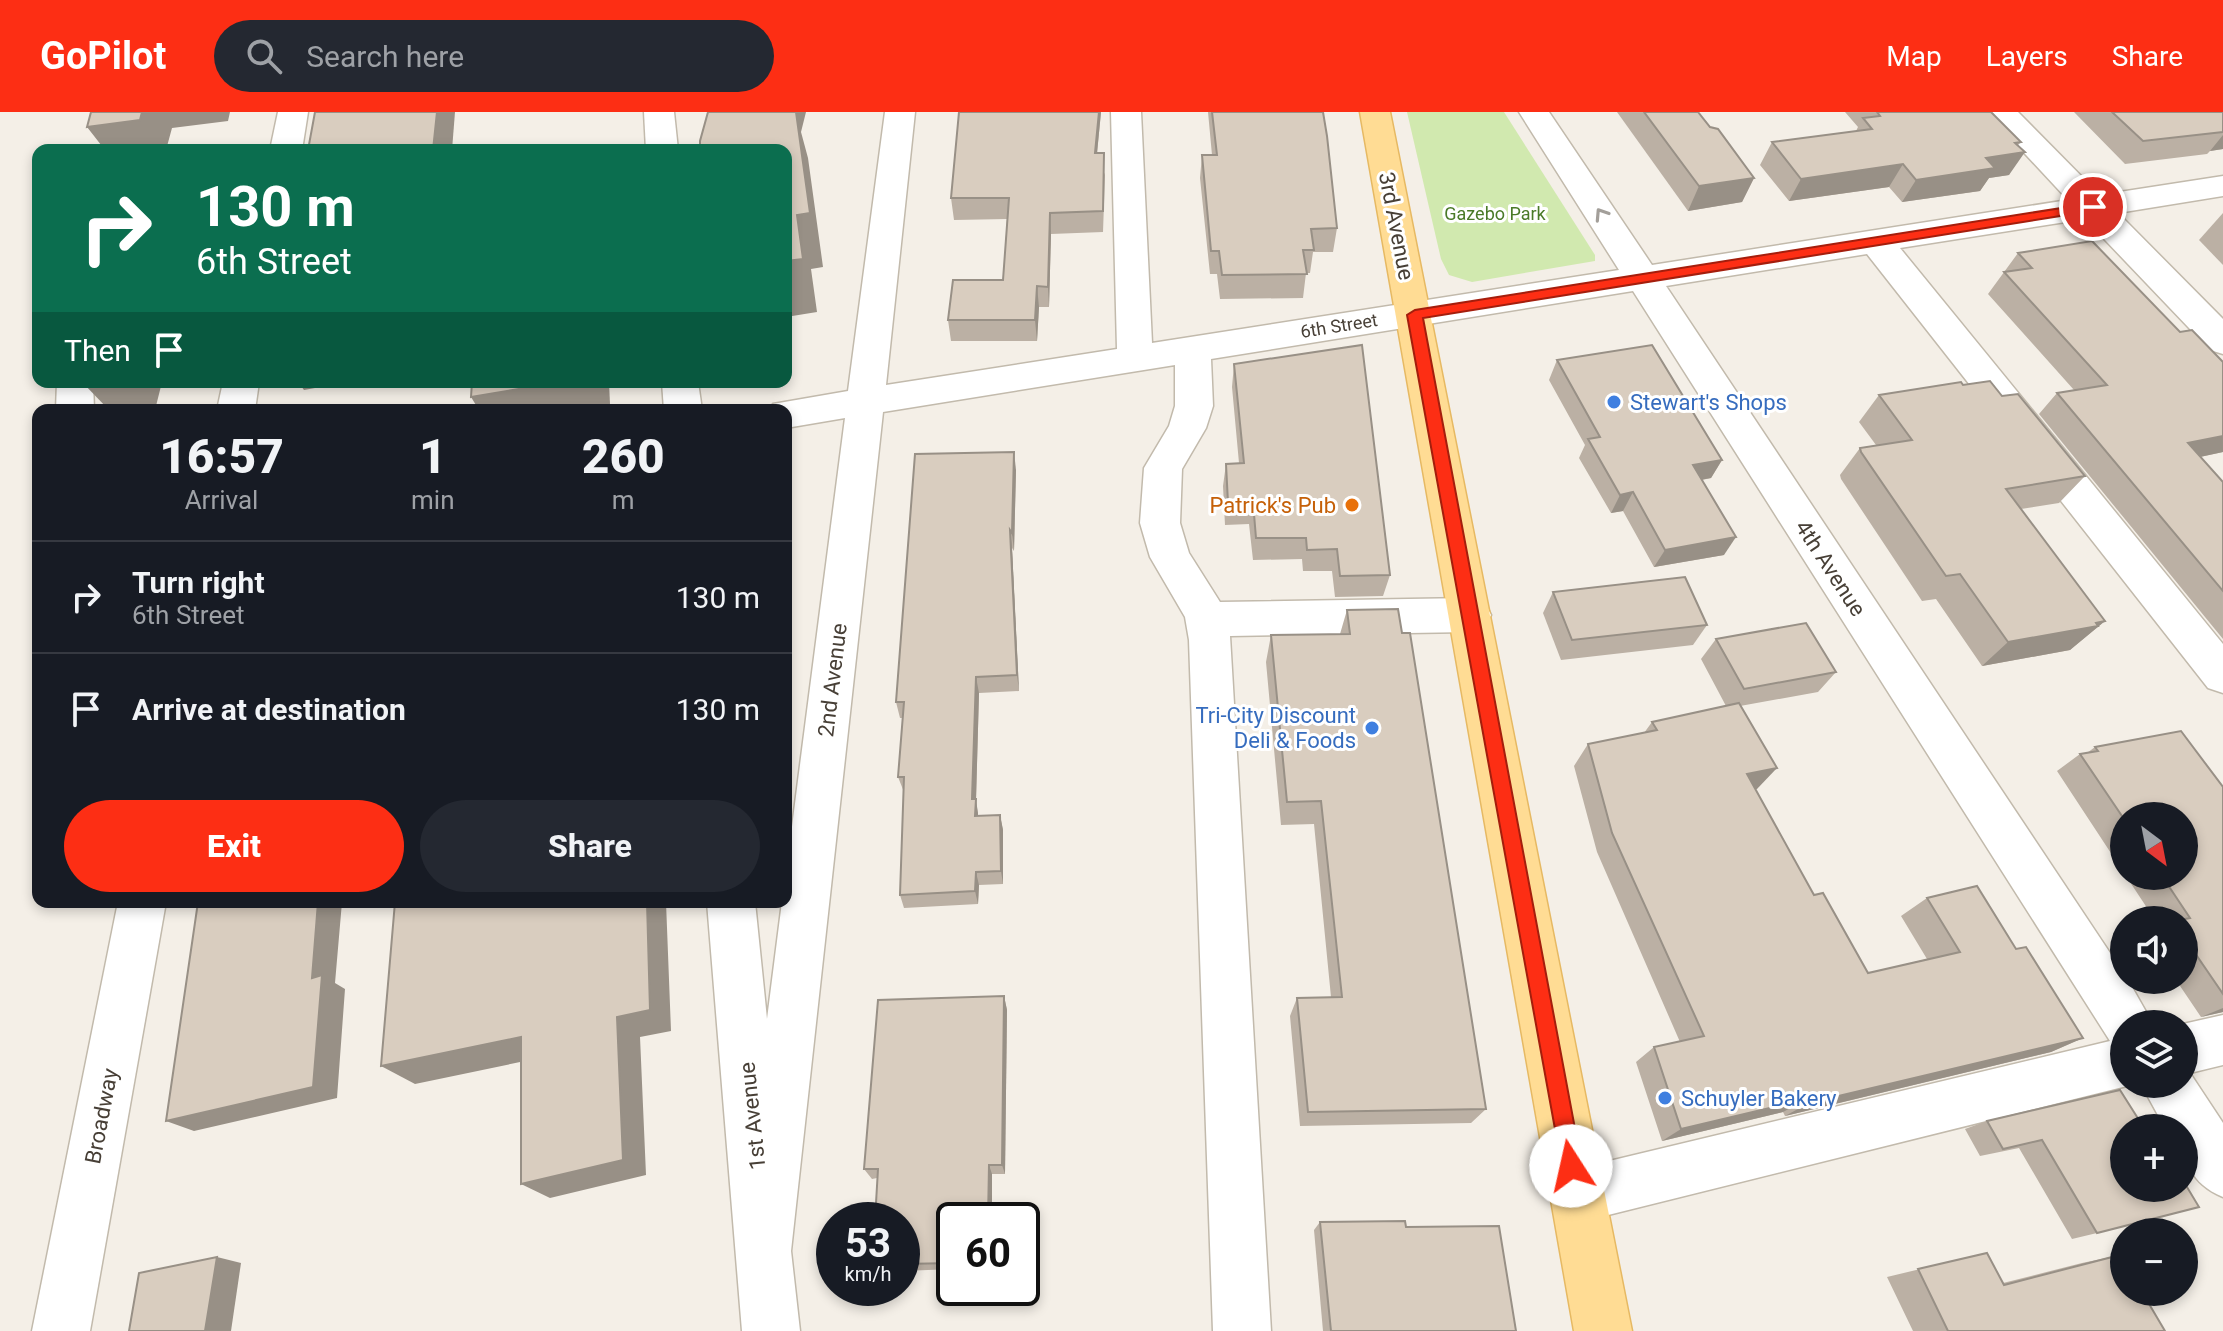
<!DOCTYPE html>
<html lang="en">
<head>
<meta charset="utf-8">
<style>
  :root { --surface:#171b24; --page:#242831; --text:#f1f3f6; --muted:#9ea1a6; --line:#363941; --accent:#fd2e14 }
  body { margin:0; font-family:Roboto,sans-serif; background:var(--page); color:var(--text); height:100vh; display:flex; flex-direction:column; font-size:30px; white-space:nowrap }
  * { box-sizing:border-box; margin:0 }
  p { font-size:26px; color:var(--muted) }
  .icon { flex:none; width:44px; height:44px; fill:none; stroke:currentColor; stroke-width:2; stroke-linecap:round; stroke-linejoin:round }
  .map { position:relative; flex:1; overflow:hidden }
  .sheet { position:absolute; left:32px; top:292px; width:760px; height:504px; display:flex; flex-direction:column; background:var(--surface); border-radius:16px; box-shadow:0 4px 12px #0003 }
  .sheet>* { flex:none }
  .hud { position:absolute; left:32px; top:32px; width:760px; height:244px; border-radius:16px; box-shadow:0 4px 12px #0003; background:#0b6e4f; color:#fff; overflow:hidden }
  .needle { width:52px; rotate:148deg }
  .fabs { position:absolute; left:2110px; top:690px; display:grid; gap:16px }
  .fabs a { display:grid; place-items:center; width:88px; height:88px; border-radius:50%; background:var(--surface); box-shadow:0 4px 12px #0003; font-size:40px }
  .speed { position:absolute; left:816px; top:1090px; display:flex; gap:16px; font-size:40px; font-weight:700; text-align:center }
  .speed>* { display:grid; place-content:center; width:104px; height:104px; border-radius:50%; background:var(--surface); box-shadow:0 4px 12px #0003; line-height:1 }
  .speed small { font-size:20px; font-weight:400 }
  .speed .limit { border:4px solid #111; border-radius:12px; background:#fff; color:#111 }
  .pin { position:absolute; display:grid; place-items:center; width:68px; height:68px; color:#fff; margin:-34px; border:4px solid #fff; border-radius:50%; box-shadow:0 2px 8px #0007 }
  .me { position:absolute; width:88px; margin:-44px; rotate:350deg; stroke-linejoin:round; filter:drop-shadow(0 0 6px #0008) }
  .turn { display:flex; align-items:center; gap:28px; height:168px; padding:0 32px; font-size:36px }
  .turn .icon { width:104px; height:104px; stroke-width:2.5 }
  .turn b { display:block; font-size:56px; line-height:68px }
  .then { display:flex; align-items:center; height:76px; padding:0 32px; background:#0003; gap:16px; font-size:30px }
  .eta { display:flex; justify-content:space-evenly; align-items:center; height:136px; text-align:center }
  .eta b { font-size:48px; font-weight:800; line-height:56px }
  .cta { display:flex; gap:16px; margin-top:auto; padding:16px 32px }
  .cta a { flex:1; height:92px; border-radius:48px; background:var(--accent); color:#fff; font-size:32px; font-weight:800; line-height:92px; text-align:center }
  .cta a+a { background:var(--page); color:var(--text) }
  ul { padding:0; list-style:none }
  li { display:flex; align-items:center; gap:24px; height:112px; padding:0 32px; border-top:2px solid var(--line) }
  li div { flex:1 }
  li b { display:block; font-size:30px }
  li em { font-style:normal }
  header { display:flex; align-items:center; gap:48px; box-sizing:border-box; height:112px; padding:0 40px; background:var(--accent); color:#fff }
  header strong { font-size:38px }
  nav { display:flex; gap:44px; margin-inline-start:auto; font-size:28px }
  .search { width:560px; height:72px; background:var(--page); display:flex; align-items:center; gap:20px; box-sizing:border-box; padding:0 28px; border-radius:44px; color:var(--muted); font-size:30px }
  .map>svg:first-child { display:block }
  .green { fill:#d1e9af }
  .lines { fill:none; stroke-linecap:round; stroke-linejoin:round }
  .minor-casing { stroke:#c2baac; stroke-width:3 }
  .major-casing { stroke:#e6b963; stroke-width:3 }
  .minor { fill:#fff; fill-rule:evenodd }
  .major { fill:#ffdc94; fill-rule:evenodd }
  .wall { fill:#bbb0a4 }
  .shaded-wall { fill:#989086 }
  .building { fill:#d9cdbf; stroke:#989086; stroke-width:2 }
  .oneway { stroke:#a39f9a }
  .route { fill:#fd2e14; stroke:#a41e0d; stroke-width:2 }
  .shop-dot { fill:#3f7fe0; stroke:#fff; stroke-width:3 }
  .food-dot { fill:#e8710a; stroke:#fff; stroke-width:3 }
  .labels { text-anchor:middle; stroke-width:6; stroke-linejoin:round; paint-order:stroke }
  .far-park-label { font-size:18px; fill:#4a7a28; stroke:#fff }
  .far-street-label { font-size:18px; fill:#473f36; stroke:#fff }
  .street-label { font-size:22px; fill:#473f36; stroke:#fff }
  .shop-label { font-size:22px; fill:#366cbe; stroke:#fff; text-anchor:start }
  .food-label { font-size:22px; fill:#c56008; stroke:#fff; text-anchor:end }
</style>
</head>
<body>
<header>
<strong>GoPilot</strong>
<div class="search"><svg class="icon" aria-label="search" viewBox="0 0 24 24"><circle cx="10" cy="10" r="6"/><path d="M15 15l6 6"/></svg>Search here</div>
<nav><a>Map</a><a>Layers</a><a>Share</a></nav>
</header>
<div class="map">
<svg width="2223" height="1219" viewBox="0 0 2223 1219">
  <rect width="100%" height="100%" fill="#f4efe7"/>
  <!-- green -->
  <polygon class="green" points="1407,0 1504,0 1595,143 1595,149 1472,170 1449,163 1441,147"/>
  <g class="lines">
    <defs>
      <g id="minor">
        <polygon points="278,0 308,0 302,38 270,38"/>
        <polygon points="644,0 674,0 678,38 646,38"/>
        <polygon points="885,0 915,0 886,273 1117,237 1111,0 1141,0 1152,231 1619,158 1519,0 1549,0 1652,153 2068,88 1986,0 2018,0 2100,83 2223,64 2223,84 2118,101 2223,207 2223,242 2210,238 2085,107 1900,136 2223,532 2223,581 2208,576 1867,142 1666,174 2124,862 2124,868 2128,868 2153,912 2124,912 2124,972 2135,972 1576,1111 1557,1103 1549,1084 1557,1065 1576,1057 2110,929 1633,179 1211,247 1213,294 1206,316 1182,357 1180,411 1189,441 1220,490 1470,486 1485,491 1491,503 1485,515 1470,520 1230,524 1271,1219 1213,1219 1189,528 1185,505 1150,445 1140,411 1144,356 1169,314 1175,294 1175,253 883,300 791,1139 800,1219 742,1219 707,790 755,790 767,907 782,790 786,790 786,761 845,306 786,316 786,298 770,298 773,292 848,279"/>
        <polygon points="57,270 93,270 94,298 56,298"/>
        <polygon points="223,270 259,270 255,298 217,298"/>
        <polygon points="662,270 698,270 702,298 664,298"/>
        <polygon points="118,790 166,790 90,1219 32,1219"/>
        <path d="M2223 903V953L2190 961 2223 1011V1085C2190 1071 2184 1050 2184 1016H2165L2141 972H2184L2183 912Z"/>
      </g>
      <polygon id="major" points="1360,0 1390,0 1632,1219 1574,1219"/>
    </defs>
    <!-- minor casing -->
    <use href="#minor" class="minor-casing"/>
    <!-- major casing -->
    <use href="#major" class="major-casing"/>
    <!-- minor -->
    <use href="#minor" class="minor"/>
    <!-- major -->
    <use href="#major" class="major"/>
  </g>
  <!-- wall -->
  <g class="wall">
    <polygon points="959,0 1101,0 1097,41 1105,63 1103,120 1051,122 1049,195 1039,195 1037,229 951,229 948,208 1003,168 1007,107 954,108 951,86"/>
    <polygon points="1208,0 1323,0 1337,116 1333,140 1313,140 1310,161 1306,161 1303,186 1220,187 1217,162 1210,162 1200,66 1202,43 1212,43"/>
    <polygon points="1617,0 1698,0 1754,66 1742,90 1688,99"/>
    <polygon points="1845,0 1991,0 2021,30 2018,33 2009,63 1989,66 1980,79 1902,90 1889,75 1789,89 1760,53 1772,30 1856,19 1858,15"/>
    <polygon points="2074,0 2223,0 2223,37 2210,39 2207,42 2125,52"/>
    <polygon points="2223,101 2223,153 2199,128"/>
    <polygon points="2018,141 2180,220 2223,250 2223,340 2200,345 2223,370 2223,527 2039,302 2057,281 2074,278 1988,182"/>
    <polygon points="1557,248 1722,348 1711,366 1702,368 1724,443 1654,455 1623,399 1611,401 1579,346 1585,333 1549,268"/>
    <polygon points="1234,252 1390,463 1383,484 1335,485 1332,459 1303,459 1302,447 1253,448 1249,412 1225,413 1223,374 1226,352 1239,351 1232,275"/>
    <polygon points="1963,273 2002,284 2085,364 2059,391 2021,397 2105,509 2076,533 2070,538 1982,554 1936,487 1922,489 1841,367 1840,363 1860,336 1876,333 1859,310 1879,283"/>
    <polygon points="1016,358 1014,439 1012,436 1019,579 979,581 976,688 978,704 1000,703 1003,718 1003,772 979,773 978,792 904,796 900,783 904,680 898,665 903,606 900,606 896,590"/>
    <polygon points="1553,480 1707,513 1693,533 1561,548 1543,501"/>
    <polygon points="1347,498 1486,997 1471,1011 1300,1014 1290,904 1297,886 1331,885 1314,712 1281,713 1266,550 1271,523 1340,522"/>
    <polygon points="1716,527 1836,560 1818,580 1740,594 1757,677 1755,677 1814,783 1868,861 1927,847 1901,804 1927,786 2016,837 2083,926 2051,940 1785,1004 1783,1000 1662,1029 1636,950 1654,935 1680,930 1597,740 1574,654 1588,632 1644,621 1652,610 1726,594 1701,547"/>
    <polygon points="2095,635 2223,675 2223,900 2201,905 2176,868 2184,868 2184,808 2155,808 2126,764 2184,764 2124,704 2124,761 2057,659 2080,642 2087,641"/>
    <polygon points="1004,884 1007,898 1005,1062 992,1062 954,1108 954,1157 902,1159 902,1108 877,1066 872,1067 864,1057"/>
    <polygon points="1987,1009 2124,1016 2097,1121 2072,1127 2019,1036 1980,1044 1965,1017"/>
    <polygon points="1320,1110 1406,1115 1516,1219 1323,1219 1314,1118"/>
    <polygon points="1987,1141 2003,1171 2082,1151 2120,1143 2165,1219 1913,1219 1887,1165"/>
  </g>
  <!-- shaded-wall -->
  <g class="shaded-wall">
    <polygon points="142,0 230,0 228,9 172,16 166,38 105,38 87,15"/>
    <polygon points="437,0 455,0 452,38 433,38"/>
    <polygon points="784,0 806,0 801,20 808,46 823,155 811,157 817,200 786,205 786,149 797,103"/>
    <polygon points="1099,0 1101,0 1095,62 1095,41"/>
    <polygon points="2223,23 2223,37 2210,39"/>
    <polygon points="2025,40 2009,63 1989,66 1980,79 1902,90 1916,68 1986,46"/>
    <polygon points="1903,52 1889,75 1789,89 1801,67"/>
    <polygon points="1754,66 1742,90 1688,99 1699,74"/>
    <polygon points="1050,101 1051,122 1049,195 1048,175"/>
    <polygon points="1037,174 1039,195 1037,229 1035,208"/>
    <polygon points="82,270 162,270 156,294 132,298 109,298"/>
    <polygon points="298,270 348,270 304,278"/>
    <polygon points="561,270 609,270 610,292 577,298 479,298 471,285"/>
    <polygon points="2223,324 2223,340 2167,352 2188,331"/>
    <polygon points="1014,340 1016,358 1014,439 1012,421"/>
    <polygon points="1722,348 1711,366 1682,371 1693,353"/>
    <polygon points="1633,380 1623,399 1611,401 1620,383"/>
    <polygon points="1010,418 1012,436 1019,579 1017,563"/>
    <polygon points="1736,425 1724,443 1654,455 1665,438"/>
    <polygon points="786,454 792,501 786,502"/>
    <polygon points="2105,509 2076,533 2070,538 1982,554 2008,530"/>
    <polygon points="976,565 979,581 976,688 978,701 978,718 972,687"/>
    <polygon points="1777,656 1757,677 1728,683 1747,662"/>
    <polygon points="1000,703 1003,718 1003,772 1001,759"/>
    <polygon points="976,760 979,773 978,792 975,779"/>
    <polygon points="318,790 342,790 335,871 345,877 337,986 194,1019 166,1009 312,866"/>
    <polygon points="647,790 666,790 671,919 640,925 646,1063 550,1086 521,1072 617,905"/>
    <polygon points="1004,884 1007,898 1005,1062 1002,1053"/>
    <polygon points="2223,896 2223,900 2201,905"/>
    <polygon points="521,925 549,944 415,972 381,954"/>
    <polygon points="2083,926 2051,940 1785,1004 1809,991"/>
    <polygon points="1807,987 1783,1000 1662,1029 1681,1017"/>
    <polygon points="989,1053 992,1062 992,1108 988,1108"/>
    <polygon points="217,1145 241,1151 231,1219 205,1219"/>
  </g>
  <!-- building -->
  <g class="building">
    <polygon points="91,0 142,0 140,8 87,15"/>
    <polygon points="315,0 437,0 433,38 308,38"/>
    <polygon points="708,0 796,0 810,101 797,103 803,147 786,149 786,38 700,38 700,29"/>
    <polygon points="959,0 1099,0 1095,41 1104,41 1103,99 1050,101 1048,175 1037,174 1035,208 948,208 953,168 1003,168 1009,86 951,86"/>
    <polygon points="1212,0 1323,0 1327,24 1337,116 1311,117 1314,138 1303,138 1307,162 1222,163 1219,139 1211,139 1202,43 1217,43"/>
    <polygon points="1644,0 1698,0 1710,15 1718,17 1754,66 1699,74"/>
    <polygon points="1877,0 1991,0 2021,30 2015,31 2025,40 1986,46 1995,56 1916,68 1903,52 1801,67 1772,30 1872,17 1863,6 1880,4"/>
    <polygon points="2112,0 2223,0 2223,20 2143,29"/>
    <polygon points="2092,129 2180,220 2192,218 2223,250 2223,324 2188,331 2223,370 2223,479 2057,281 2107,273 2004,160 2032,156 2018,141"/>
    <polygon points="1362,233 1390,463 1340,464 1337,437 1307,438 1306,426 1256,426 1253,390 1228,391 1226,352 1244,351 1234,252"/>
    <polygon points="1652,233 1722,348 1693,353 1736,425 1665,438 1633,380 1620,383 1588,327 1600,325 1557,248"/>
    <polygon points="1990,269 2002,284 2018,282 2085,364 2006,377 2105,509 2096,511 2098,514 2008,530 1960,462 1946,464 1861,340 1860,336 1912,328 1879,283 1961,270 1963,273"/>
    <polygon points="472,270 561,270 471,285"/>
    <polygon points="1014,340 1012,421 1010,418 1017,563 976,565 972,687 976,687 975,704 1000,703 1001,759 976,760 975,779 900,783 904,665 898,665 904,590 896,590 915,342"/>
    <polygon points="1685,465 1707,513 1572,528 1553,480"/>
    <polygon points="1398,497 1402,521 1410,521 1486,997 1308,1000 1297,886 1342,885 1321,689 1287,690 1271,523 1350,522 1347,498"/>
    <polygon points="1806,511 1836,560 1744,577 1716,527"/>
    <polygon points="1739,591 1777,656 1747,662 1814,783 1823,781 1868,861 1960,840 1927,786 1977,774 2016,837 2026,835 2083,926 1809,991 1807,987 1681,1017 1654,935 1704,924 1612,721 1588,632 1657,618 1652,610"/>
    <polygon points="2181,619 2223,675 2223,882 2184,825 2184,808 2180,808 2190,806 2162,764 2184,764 2184,704 2124,704 2124,707 2080,642 2098,639 2095,635"/>
    <polygon points="198,790 318,790 312,866 322,863 313,975 166,1009"/>
    <polygon points="395,790 647,790 650,898 617,905 623,1048 521,1072 521,925 381,954"/>
    <polygon points="1004,884 1002,1053 989,1053 988,1108 954,1108 954,1151 902,1152 902,1108 875,1108 878,1057 864,1057 878,888"/>
    <polygon points="2120,978 2144,1016 2124,1016 2124,1076 2184,1076 2184,1070 2199,1095 2097,1121 2042,1028 2003,1037 1987,1009"/>
    <polygon points="1405,1109 1406,1115 1499,1114 1516,1219 1331,1219 1320,1110"/>
    <polygon points="1987,1141 2004,1173 2120,1143 2124,1149 2124,1180 2142,1180 2165,1219 1948,1219 1918,1157"/>
    <polygon points="217,1145 205,1219 129,1219 139,1161"/>
  </g>
  <!-- one-way arrows -->
  <defs><path id="oneway-chevron" d="M-2-3.5L2.5 0L-2 3.5" fill="none" stroke-width="1.6" stroke-linecap="round" stroke-linejoin="round" transform="scale(2)"/></defs>
  <use class="oneway" href="#oneway-chevron" transform="translate(1601 102) rotate(-123)"/>
  <!-- route -->
  <polygon class="route" points="2093,91 2100,95 2098,98 1423,206 1582,1054 1578,1061 1571,1065 1563,1061 1407,203 1415,198"/>
  <!-- markers -->
  <g class="shop-dot">
    <circle cx="1614" cy="290" r="8"/>
    <circle cx="1372" cy="616" r="8"/>
    <circle cx="1665" cy="986" r="8"/>
  </g>
  <circle class="food-dot" cx="1352" cy="393" r="8"/>
  <g class="labels">
    <!-- far-park labels -->
    <g class="far-park-label">
      <text x="1495" y="108">Gazebo Park</text>
    </g>
    <!-- far-street labels -->
    <g class="far-street-label">
      <text transform="translate(1339 214) rotate(-9)" y="6">6th Street</text>
    </g>
    <!-- street labels -->
    <g class="street-label">
      <text transform="translate(1397 114) rotate(79)" y="8">3rd Avenue</text>
      <text transform="translate(1831 456) rotate(57)" y="8">4th Avenue</text>
      <text transform="translate(832 568) rotate(-83)" y="8">2nd Avenue</text>
      <text transform="translate(101 1004) rotate(-79)" y="8">Broadway</text>
      <text transform="translate(752 1004) rotate(-96)" y="8">1st Avenue</text>
    </g>
    <!-- shop labels -->
    <g class="shop-label">
      <text x="1630" y="298">Stewart's Shops</text>
      <text x="1356" y="611" text-anchor="end">Tri-City Discount<tspan x="1356" dy="25">Deli &amp; Foods</tspan></text>
      <text x="1681" y="994">Schuyler Bakery</text>
    </g>
    <!-- food labels -->
    <g class="food-label">
      <text x="1336" y="401">Patrick's Pub</text>
    </g>
  </g>
</svg>
<div class="fabs">
<a><svg class="needle" viewBox="-14 -14 28 28"><path d="M0-13l5 13h-10z" fill="#e53935"/><path d="M0 13l5-13h-10z" fill="#9ea1a6"/></svg></a>
<a><svg class="icon" aria-label="sound" viewBox="0 0 24 24"><path d="M4 9h4l5-4v14l-5-4H4zM17 9q2 3 0 6"/></svg></a>
<a><svg class="icon" aria-label="layers" viewBox="0 0 24 24"><path d="M12 4l9 5-9 5-9-5zM3 14l9 5 9-5"/></svg></a>
<a>+</a>
<a>−</a>
</div>
<div class="speed"><div>53<small>km/h</small></div><div class="limit">60</div></div>
<div class="pin" style="left:2093px;top:95px;background:#d93025"><svg class="icon" aria-label="arrive" viewBox="0 0 24 24"><path d="M6 21V4h12l-3 4 3 4H6"/></svg></div>
<svg class="me" style="left:1571px;top:1054px" viewBox="-20 -20 40 40"><circle r="19" fill="#fff"/><path d="M0-13L10 11 0 6-10 11z" fill="#fd2e14"/></svg>
<div class="hud">
<div class="turn"><svg class="icon" aria-label="right" viewBox="0 0 24 24"><path d="M7 20v-9h11M14 6l5 5-5 5"/></svg><div><b>130 m</b>6th Street</div></div>
<div class="then">Then<svg class="icon" aria-label="arrive" viewBox="0 0 24 24"><path d="M6 21V4h12l-3 4 3 4H6"/></svg></div>
</div>
<section class="sheet">
<div class="eta">
<div><b>16:57</b><p>Arrival</p></div>
<div><b>1</b><p>min</p></div>
<div><b>260</b><p>m</p></div>
</div>
<ul>
<li><svg class="icon" aria-label="right" viewBox="0 0 24 24"><path d="M7 20v-9h11M14 6l5 5-5 5"/></svg><div><b>Turn right</b><p>6th Street</p></div><em>130 m</em></li>
<li><svg class="icon" aria-label="arrive" viewBox="0 0 24 24"><path d="M6 21V4h12l-3 4 3 4H6"/></svg><div><b>Arrive at destination</b></div><em>130 m</em></li>
</ul>
<div class="cta"><a>Exit</a><a>Share</a></div>
</section>
</div>
</body>
</html>
